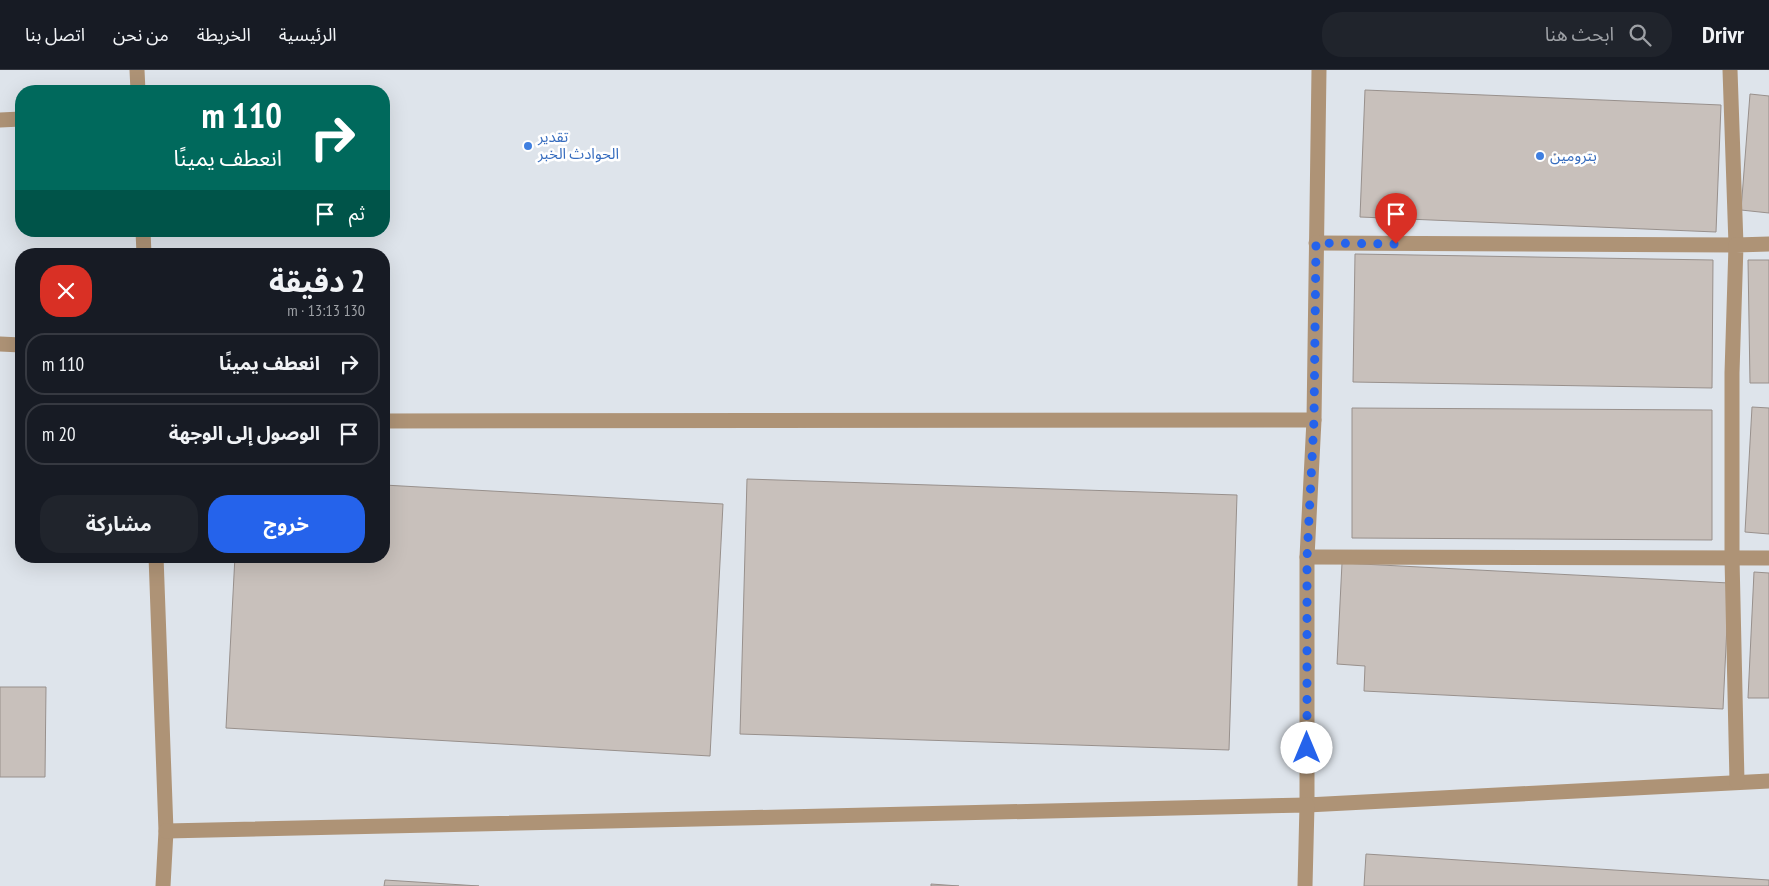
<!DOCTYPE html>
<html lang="ar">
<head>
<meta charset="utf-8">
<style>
  :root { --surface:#171b24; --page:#20242c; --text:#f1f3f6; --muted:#9ea1a6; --line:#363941; --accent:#2563eb }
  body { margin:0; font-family:"PT Sans Narrow","Noto Sans Arabic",sans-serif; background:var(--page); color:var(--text); direction:rtl; height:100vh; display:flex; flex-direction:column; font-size:19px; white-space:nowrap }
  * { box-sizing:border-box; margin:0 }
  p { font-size:16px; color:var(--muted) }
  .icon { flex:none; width:28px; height:28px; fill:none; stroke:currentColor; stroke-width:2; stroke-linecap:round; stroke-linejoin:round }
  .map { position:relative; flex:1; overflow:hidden; direction:ltr }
  .drawer { position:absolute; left:15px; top:178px; width:375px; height:315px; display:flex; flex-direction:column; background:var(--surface); border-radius:20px; box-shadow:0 5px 20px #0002; direction:rtl }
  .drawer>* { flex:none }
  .banner { position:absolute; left:15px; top:15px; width:375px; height:152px; border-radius:20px; box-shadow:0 5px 20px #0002; direction:rtl; background:#00695c; color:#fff; overflow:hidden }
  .pin { position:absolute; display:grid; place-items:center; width:42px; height:42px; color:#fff; margin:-51px -21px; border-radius:50% 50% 50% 0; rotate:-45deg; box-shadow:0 0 5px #0007 }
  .pin .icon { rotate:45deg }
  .me { position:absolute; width:55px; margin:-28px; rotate:0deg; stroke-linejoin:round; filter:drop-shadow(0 0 4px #0008) }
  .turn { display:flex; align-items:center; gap:18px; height:105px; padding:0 25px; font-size:22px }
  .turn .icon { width:65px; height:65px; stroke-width:2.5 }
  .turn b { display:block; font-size:35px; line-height:42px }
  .then { display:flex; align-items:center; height:48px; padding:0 25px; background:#0003; gap:10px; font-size:19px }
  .round { display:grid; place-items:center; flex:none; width:52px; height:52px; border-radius:20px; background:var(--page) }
  .headline { display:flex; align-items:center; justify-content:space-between; height:85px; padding:0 25px }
  h1 { font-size:30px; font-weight:700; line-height:38px }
  .cta { display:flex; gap:10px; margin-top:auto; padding:10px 25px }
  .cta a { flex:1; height:58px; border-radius:20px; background:var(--accent); color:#fff; font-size:20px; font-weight:700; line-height:58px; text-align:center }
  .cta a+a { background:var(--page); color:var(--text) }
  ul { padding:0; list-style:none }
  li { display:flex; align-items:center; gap:15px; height:62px; margin:0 10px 8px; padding:0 15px; border:2px solid var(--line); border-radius:20px }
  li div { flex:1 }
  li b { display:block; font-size:19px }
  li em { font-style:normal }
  header { display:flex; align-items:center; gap:30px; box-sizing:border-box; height:70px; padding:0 25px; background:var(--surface); border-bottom:1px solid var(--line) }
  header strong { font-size:24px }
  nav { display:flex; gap:28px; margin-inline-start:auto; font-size:18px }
  .search { width:350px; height:45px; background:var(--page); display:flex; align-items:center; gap:12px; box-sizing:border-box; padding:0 18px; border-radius:20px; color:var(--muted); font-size:19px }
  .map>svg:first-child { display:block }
  .building { fill:#c8c0bb; stroke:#98908c }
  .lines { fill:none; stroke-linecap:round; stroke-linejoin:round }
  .minor { stroke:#ae9376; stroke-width:15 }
  .route { stroke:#2563eb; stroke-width:9; stroke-dasharray:0 16.2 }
  .shop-dot { fill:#3f7fe0; stroke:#fff; stroke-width:2 }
  .labels { text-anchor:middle; stroke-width:5; stroke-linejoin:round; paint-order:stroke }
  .shop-label { font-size:15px; fill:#366cbe; stroke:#fff; text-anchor:start }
</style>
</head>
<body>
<header>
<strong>Drivr</strong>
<div class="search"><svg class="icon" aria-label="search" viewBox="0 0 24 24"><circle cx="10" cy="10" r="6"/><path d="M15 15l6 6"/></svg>ابحث هنا</div>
<nav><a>الرئيسية</a><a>الخريطة</a><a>من نحن</a><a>اتصل بنا</a></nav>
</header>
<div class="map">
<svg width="1769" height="816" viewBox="0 0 1769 816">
  <rect width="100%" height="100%" fill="#dee4eb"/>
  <!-- building -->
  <g class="building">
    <polygon points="1365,20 1721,35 1716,162 1360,147"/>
    <polygon points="1750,24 1769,26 1769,143 1741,140"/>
    <polygon points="1355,184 1713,190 1712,318 1353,312"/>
    <polygon points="1748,190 1769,190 1769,313 1750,313"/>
    <polygon points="1752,337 1769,338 1769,464 1745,462"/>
    <polygon points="1352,338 1712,340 1712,470 1352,468"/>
    <polygon points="747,409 1237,425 1229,680 740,664"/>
    <polygon points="384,415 723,434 710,686 226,658 235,486 384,486"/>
    <polygon points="1342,493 1729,513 1723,639 1364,621 1365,596 1337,594"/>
    <polygon points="1754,502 1769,503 1769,628 1748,628"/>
    <polygon points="0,617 46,617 45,707 0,707"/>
    <polygon points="1366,784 1769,810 1769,816 1364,816"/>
    <polygon points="385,810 479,816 384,816"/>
    <polygon points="931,814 959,816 931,816"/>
  </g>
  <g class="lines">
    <!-- minor -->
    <g class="minor">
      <polyline points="137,0 138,21"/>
      <polyline points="1319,0 1314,350 1307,487 1307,735 1769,711"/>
      <polyline points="0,50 21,49"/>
      <polyline points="143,161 144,184"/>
      <polyline points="1316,173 1736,175 1730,0"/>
      <polyline points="0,274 21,275"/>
      <polyline points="384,351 1314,350"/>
      <polyline points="156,486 166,761 163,816"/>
      <polyline points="1307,487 1769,488"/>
      <polyline points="1737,712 1732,488 1732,303 1736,175 1769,174"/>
      <polyline points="166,761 1307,735 1305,816"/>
    </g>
  </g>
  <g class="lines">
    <!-- route -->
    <polyline class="route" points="1307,678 1307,488 1314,350 1316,173 1396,174"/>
  </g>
  <!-- markers -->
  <g class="shop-dot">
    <circle cx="528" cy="76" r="5"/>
    <circle cx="1540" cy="86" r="5"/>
  </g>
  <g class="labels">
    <!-- shop labels -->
    <g class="shop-label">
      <text x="538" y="72">تقدير<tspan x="538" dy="17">الحوادث الخبر</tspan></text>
      <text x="1550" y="91">بترومين</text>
    </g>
  </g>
</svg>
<div class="pin" style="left:1396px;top:174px;background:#d93025"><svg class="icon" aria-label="arrive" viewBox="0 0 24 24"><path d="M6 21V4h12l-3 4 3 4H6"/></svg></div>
<svg class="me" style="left:1307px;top:678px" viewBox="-20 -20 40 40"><circle r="19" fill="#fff"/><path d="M0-13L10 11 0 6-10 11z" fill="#2563eb"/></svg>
<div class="banner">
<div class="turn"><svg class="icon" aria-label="right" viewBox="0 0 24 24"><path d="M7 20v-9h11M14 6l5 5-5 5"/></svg><div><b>110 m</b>انعطف يمينًا</div></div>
<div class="then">ثم<svg class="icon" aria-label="arrive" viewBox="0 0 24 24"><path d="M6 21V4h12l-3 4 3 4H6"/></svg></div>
</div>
<section class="drawer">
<div class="headline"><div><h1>2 دقيقة</h1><p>130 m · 13:13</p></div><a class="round" style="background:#d93025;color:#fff"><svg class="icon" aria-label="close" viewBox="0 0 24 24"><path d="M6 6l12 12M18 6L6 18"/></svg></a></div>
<ul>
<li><svg class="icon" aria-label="right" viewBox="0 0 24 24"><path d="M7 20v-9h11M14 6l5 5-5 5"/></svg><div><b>انعطف يمينًا</b></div><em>110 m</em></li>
<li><svg class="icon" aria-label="arrive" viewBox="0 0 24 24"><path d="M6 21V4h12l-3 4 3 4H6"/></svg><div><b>الوصول إلى الوجهة</b></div><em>20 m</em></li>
</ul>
<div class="cta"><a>خروج</a><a>مشاركة</a></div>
</section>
</div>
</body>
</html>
